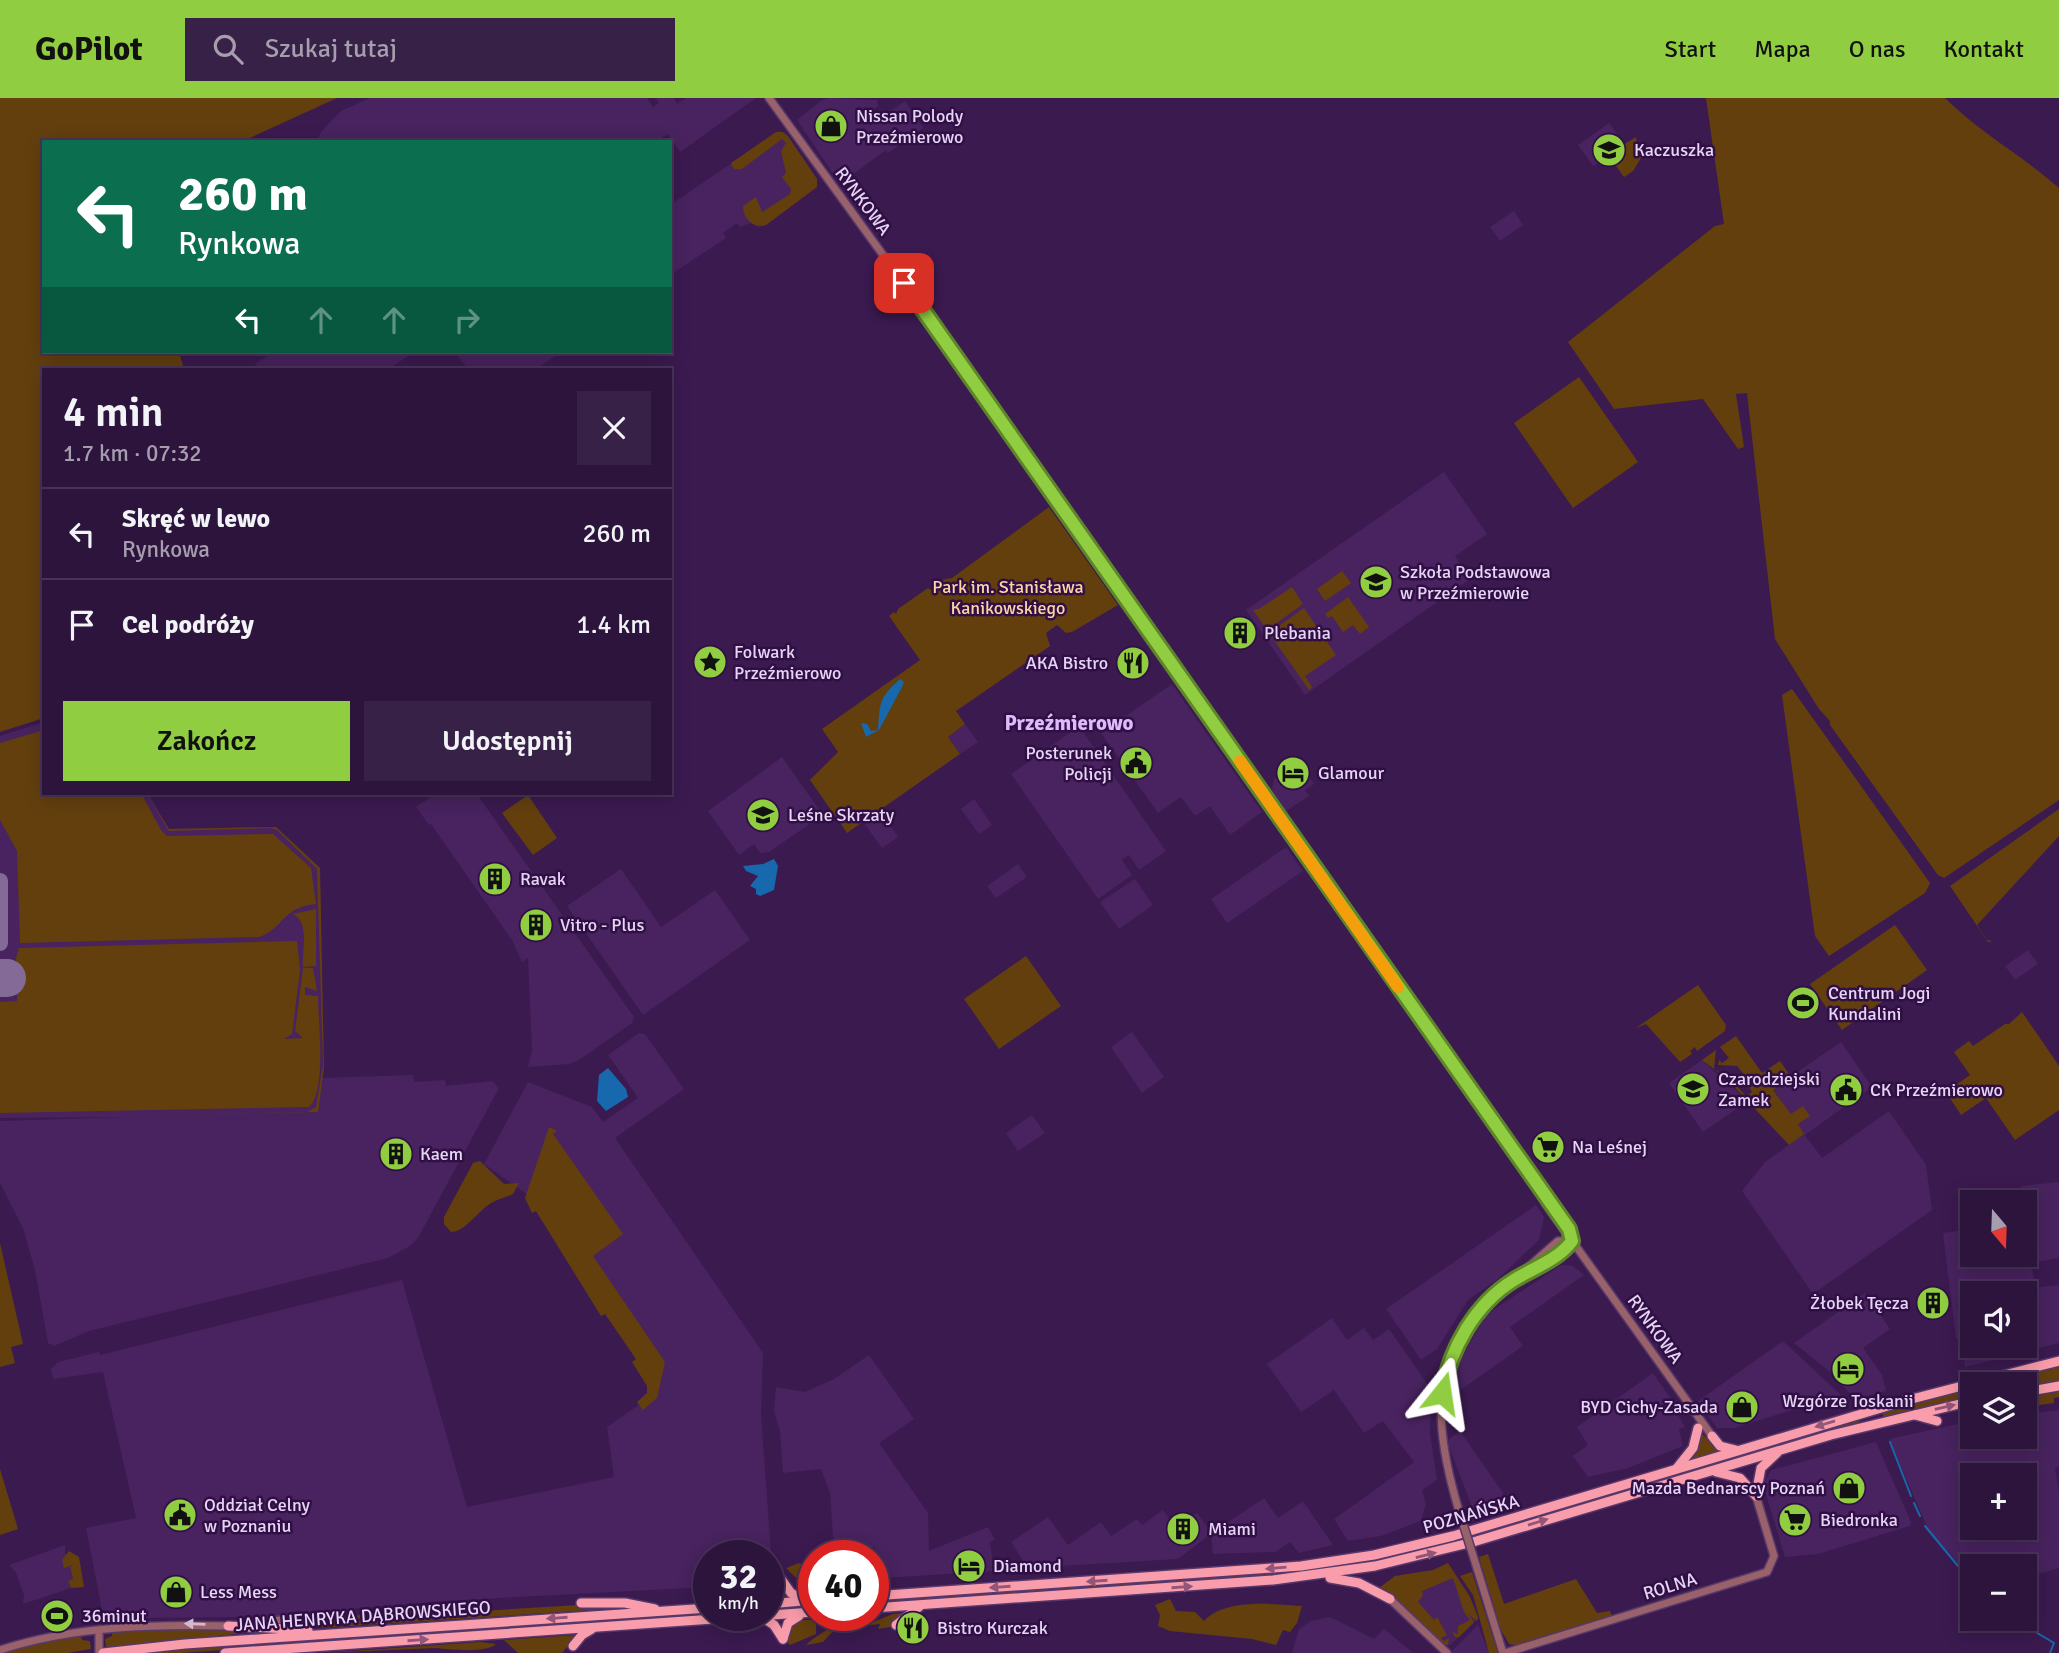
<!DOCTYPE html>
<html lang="pl">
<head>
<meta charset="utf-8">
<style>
  :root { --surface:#2c143c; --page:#382147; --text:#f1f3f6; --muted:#a69eaf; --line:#483356; --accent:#91cd40 }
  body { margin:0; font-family:Signika,sans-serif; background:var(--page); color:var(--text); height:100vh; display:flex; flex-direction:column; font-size:26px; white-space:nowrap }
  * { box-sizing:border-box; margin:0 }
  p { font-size:23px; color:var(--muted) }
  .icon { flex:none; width:38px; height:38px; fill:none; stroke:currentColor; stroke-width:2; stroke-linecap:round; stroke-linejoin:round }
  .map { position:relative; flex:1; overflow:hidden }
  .panel { position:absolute; left:42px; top:270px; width:630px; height:427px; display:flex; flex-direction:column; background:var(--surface); border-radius:0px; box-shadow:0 4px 18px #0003,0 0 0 2px var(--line) }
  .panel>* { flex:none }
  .banner { position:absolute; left:42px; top:42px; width:630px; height:214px; border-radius:0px; box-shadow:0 4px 18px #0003,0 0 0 2px var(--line); background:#0b6e4f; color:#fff; overflow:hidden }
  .needle { width:46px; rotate:161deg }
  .fabs { position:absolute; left:1960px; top:1092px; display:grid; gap:14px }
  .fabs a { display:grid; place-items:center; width:77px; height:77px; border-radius:0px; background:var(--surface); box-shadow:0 4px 18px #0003,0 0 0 2px var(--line); font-size:35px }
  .speed { position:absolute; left:693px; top:1442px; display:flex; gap:14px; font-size:35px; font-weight:700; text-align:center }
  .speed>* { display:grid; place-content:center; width:91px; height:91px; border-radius:50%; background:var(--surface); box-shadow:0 4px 18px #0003,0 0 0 2px var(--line); line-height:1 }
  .speed small { font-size:18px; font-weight:400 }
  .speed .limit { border:10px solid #d22; background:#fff; color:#111 }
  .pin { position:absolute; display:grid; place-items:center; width:60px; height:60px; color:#fff; margin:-30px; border-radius:14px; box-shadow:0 4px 10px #0006 }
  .me { position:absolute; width:77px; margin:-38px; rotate:15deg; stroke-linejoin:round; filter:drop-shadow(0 0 5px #0008) }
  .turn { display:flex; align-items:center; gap:24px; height:147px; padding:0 21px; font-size:32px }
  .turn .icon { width:91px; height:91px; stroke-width:2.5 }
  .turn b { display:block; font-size:49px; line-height:60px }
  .lanes { display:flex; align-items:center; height:66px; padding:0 21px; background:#0003; justify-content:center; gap:35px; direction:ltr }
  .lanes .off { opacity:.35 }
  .round { display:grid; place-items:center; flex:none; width:74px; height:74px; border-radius:0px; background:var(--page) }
  .headline { display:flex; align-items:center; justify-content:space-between; height:119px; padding:0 21px }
  h1 { font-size:42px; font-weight:600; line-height:52px }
  .primary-button { display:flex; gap:14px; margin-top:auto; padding:14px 21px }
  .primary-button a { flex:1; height:80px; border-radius:0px; background:var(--accent); color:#111; font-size:28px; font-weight:600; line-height:80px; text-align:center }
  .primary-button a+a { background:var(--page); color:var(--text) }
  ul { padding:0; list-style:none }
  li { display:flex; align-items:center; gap:21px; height:91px; padding:0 21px; border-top:2px solid var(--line) }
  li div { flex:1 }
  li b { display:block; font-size:26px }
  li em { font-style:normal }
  header { display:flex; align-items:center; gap:42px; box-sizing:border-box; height:98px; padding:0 35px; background:var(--accent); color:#111 }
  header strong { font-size:33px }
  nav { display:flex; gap:38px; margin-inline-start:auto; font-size:24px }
  .search { width:490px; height:63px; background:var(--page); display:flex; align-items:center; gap:18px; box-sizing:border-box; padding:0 24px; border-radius:0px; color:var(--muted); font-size:26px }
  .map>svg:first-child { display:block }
  .built { fill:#48235f; fill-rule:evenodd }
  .green { fill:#633f0e }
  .water { fill:#1768ac }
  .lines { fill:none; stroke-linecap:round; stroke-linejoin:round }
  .stream { stroke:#1768ac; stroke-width:2 }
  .taxiway { stroke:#846a96; stroke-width:16 }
  .runway { stroke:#846a96; stroke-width:38 }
  .tertiary-casing { stroke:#57386b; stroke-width:10 }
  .primary-casing { stroke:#57386b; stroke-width:12 }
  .tertiary { stroke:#99616a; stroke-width:7 }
  .primary { stroke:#f99cab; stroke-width:9 }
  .tertiary-bridge-casing { stroke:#57386b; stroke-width:10; stroke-linecap:butt }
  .tertiary-bridge { stroke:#99616a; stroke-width:7 }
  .oneway { fill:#945678 }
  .oneway2 { fill:#d4b8d3 }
  .route-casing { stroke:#5e852a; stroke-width:18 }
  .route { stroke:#91cd40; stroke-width:12 }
  .slow { stroke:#f59e0b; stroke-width:12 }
  .labels { text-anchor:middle; stroke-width:5; stroke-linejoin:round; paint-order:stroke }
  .poi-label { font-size:18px; fill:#e7d5f6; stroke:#300f44; text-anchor:start }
  .street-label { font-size:18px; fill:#e7d5f6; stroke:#300f44 }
  .park-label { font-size:18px; fill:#fed4a4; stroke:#300f44 }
  .quarter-label { font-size:21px; font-weight:bold; fill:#deb9fb; stroke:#300f44 }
</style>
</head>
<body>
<header>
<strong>GoPilot</strong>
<div class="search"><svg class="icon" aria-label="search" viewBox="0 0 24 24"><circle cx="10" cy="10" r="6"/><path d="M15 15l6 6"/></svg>Szukaj tutaj</div>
<nav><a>Start</a><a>Mapa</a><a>O nas</a><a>Kontakt</a></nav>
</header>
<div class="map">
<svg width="2059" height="1555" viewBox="0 0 2059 1555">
  <rect width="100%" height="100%" fill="#3b1a50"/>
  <!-- built -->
  <g class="built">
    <polygon points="370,0 647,0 653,9 659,5 656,0 674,0 677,6 686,0 756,0 680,54 668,36 661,40 663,44 317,44 321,34 341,13"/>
    <polygon points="830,0 877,2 878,8 864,18 870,28 905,3 923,30 888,55 886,52 879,57 852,77 854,81 843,90 797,22 822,2"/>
    <polygon points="1609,25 1624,46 1636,39 1638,56 1642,58 1633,73 1624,79 1609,58 1593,68 1578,47"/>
    <polygon points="779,33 788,38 817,81 817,89 766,127 758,129 750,125 740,129 737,125 723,135 726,140 670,177 670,107"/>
    <polygon points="1514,113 1523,127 1500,143 1490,129"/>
    <polygon points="274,254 414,254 389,271 259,271 255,266"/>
    <polygon points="461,254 561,254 536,271 468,271 457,257"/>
    <polygon points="1444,374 1487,436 1455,458 1470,481 1305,597 1246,512"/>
    <polygon points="1172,586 1262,714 1230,737 1210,708 1195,718 1181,699 1158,715 1101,635"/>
    <polygon points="44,624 44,695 148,695 169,731 276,729 320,770 323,980 412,977 415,984 445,982 446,988 492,983 499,990 418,1140 410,1148 388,1160 89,1233 54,1248 48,1245 35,1172 23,1130 0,1085 0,1023 123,1019 0,1020 0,638"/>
    <polygon points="965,626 978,644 960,656 948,639"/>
    <polygon points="1079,628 1166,753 1139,772 1129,757 1126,759 1122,762 1132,777 1098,801 1011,676"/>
    <polygon points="782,659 823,717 769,754 760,755 754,746 739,757 708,713"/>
    <polygon points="1299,664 1314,686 1305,692 1309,698 1286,713 1272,692 1274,681"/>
    <polygon points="437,695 476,695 634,919 632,925 579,962 569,966 528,969 532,952 528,860 522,864 512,842 431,726 429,727 416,709"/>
    <polygon points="974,701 992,727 979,736 961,711"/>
    <polygon points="880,712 898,739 882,750 863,724"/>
    <polygon points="1286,749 1303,773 1227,825 1211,801"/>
    <polygon points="1018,766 1027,779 996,800 987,788"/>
    <polygon points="621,771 661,829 715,792 750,842 643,917 567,808"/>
    <polygon points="1135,781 1153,807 1119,831 1100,804"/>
    <polygon points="2028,852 2038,866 2015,882 2005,868"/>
    <polygon points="1132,934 1164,979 1142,995 1111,949"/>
    <polygon points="639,935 645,936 684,991 615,1040 763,1255 761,1316 773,1482 768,1487 768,1458 709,1458 709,1489 444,1503 261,1519 138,1520 114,1524 112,1517 102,1512 86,1430 136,1420 103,1274 53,1281 51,1271 58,1264 99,1254 100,1257 402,1182 467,1409 614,1379 607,1329 660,1292 528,1097 484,1066 528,984 592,1009 603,1024 638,1000 608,957"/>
    <polygon points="1841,944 1872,989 1805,1037 1822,1060 1889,1013 1926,1067 1932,1112 1813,1196 1742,1093 1765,1064 1804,1036 1773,991"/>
    <polygon points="1702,962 1748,1003 1703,1034 1669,985"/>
    <polygon points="1032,1017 1045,1035 1018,1053 1006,1035"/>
    <path d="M2059 1084V1160L2031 1165 2035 1190 2059 1187V1245L1965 1269 1962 1243 1956 1240 1943 1135 1972 1131V1157H2025L2026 1124 2021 1088ZM1972 1195H2025V1248H1972Z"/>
    <polygon points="1536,1107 1544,1119 1539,1142 1498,1181 1468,1202 1437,1251 1421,1262 1386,1211"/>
    <polygon points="1561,1167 1573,1168 1584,1177 1510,1229 1523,1248 1449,1300 1458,1265 1487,1216"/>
    <polygon points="1865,1195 1890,1231 1863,1250 1882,1277 1886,1293 1855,1301 1829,1273 1794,1245"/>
    <polygon points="1332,1220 1347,1242 1364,1230 1373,1242 1389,1231 1431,1291 1430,1335 1437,1382 1422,1392 1426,1406 1421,1423 1381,1438 1348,1443 1334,1421 1414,1364 1383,1323 1364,1335 1334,1292 1301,1314 1267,1266"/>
    <polygon points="1783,1243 1841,1297 1734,1330 1717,1330 1698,1303"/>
    <polygon points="869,1257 914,1321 879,1345 928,1415 929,1453 988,1429 995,1442 990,1444 994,1473 883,1480 877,1477 875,1449 834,1452 830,1395 821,1371 783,1375 780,1333 774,1313 776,1289 805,1294 834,1281"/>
    <polygon points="1653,1275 1676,1308 1671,1312 1673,1316 1676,1314 1685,1329 1679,1331 1683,1348 1628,1370 1588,1379 1573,1358 1588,1347 1577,1329"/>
    <path d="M2059 1312V1369L2055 1370 2059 1395V1470L2025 1480V1468H1972V1481L1928 1431 1889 1341 1972 1323V1339H2025V1316ZM1972 1377H2025V1430H1972Z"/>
    <polygon points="1460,1333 1503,1395 1502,1405 1474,1414 1449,1349 1449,1341"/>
    <polygon points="1876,1344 1911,1424 1910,1428 1818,1456 1785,1459 1763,1387 1771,1372"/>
    <polygon points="1264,1400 1278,1420 1303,1403 1333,1447 1299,1455 1290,1444 1275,1454 1213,1456 1211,1436 1178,1461 1028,1470 1011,1444 1048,1419 1068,1447 1101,1424 1111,1438 1137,1421 1142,1427 1163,1412 1176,1430 1197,1415 1212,1435"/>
    <polygon points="65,1447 65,1455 73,1469 70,1469 73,1481 68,1483 71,1490 23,1506 24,1497 16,1475 9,1467"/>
    <polygon points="1451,1470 1478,1521 1449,1548 1402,1496"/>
    <polygon points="1330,1519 1374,1541 1384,1531 1413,1555 1292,1555 1299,1531 1311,1523"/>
    <polygon points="1478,1527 1489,1555 1453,1555 1452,1553"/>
  </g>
  <!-- green -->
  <g class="green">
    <polygon points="0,0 337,0 241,44 44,44 44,254 179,254 183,268 175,271 44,271 44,620 0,634"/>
    <path d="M1706 0H1945C1980 35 2023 58 2059 90V702L1944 780 1938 777 1830 627V623L1819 611 1775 541 1747 295 1736 296 1744 349 1738 351 1703 301 1614 311 1568 244 1715 128 1724 126Z"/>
    <path d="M776 34H783L788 38 817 81V89L766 127C754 131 743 121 743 108L756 99 762 114 790 96 791 91 782 79 786 75 781 53 786 45 782 41 742 71H734L731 65Z"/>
    <polygon points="1636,39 1638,56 1642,58 1633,73 1624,79 1609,58 1599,64 1593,56 1603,44 1606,47 1620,40 1625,46"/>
    <polygon points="1579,279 1638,364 1573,410 1514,325"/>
    <polygon points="1049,409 1118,507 1072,534 1066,535 1057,527 1046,535 1050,548 956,613 965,626 948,639 960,656 847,735 810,682 838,654 822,631 920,562 889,518 894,514 896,516 898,511 928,490 931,492 941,482 952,480"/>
    <polygon points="1342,473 1351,485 1325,503 1317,491"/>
    <polygon points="1292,489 1303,506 1271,529 1273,532 1304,510 1336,557 1305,578 1312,589 1309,592 1253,512 1259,511"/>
    <polygon points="1348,499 1369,529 1360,536 1353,527 1343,534 1332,518 1328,520 1325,516"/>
    <polygon points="1792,591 1930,785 1925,795 1829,858 1815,838 1782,597"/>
    <path d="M44 632V695H141L161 732 167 738 273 736 311 770 316 806C281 809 285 830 259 839L20 845 17 753 0 722V645Z"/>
    <polygon points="146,695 169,731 276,729 320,770 324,970 318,1014 0,1020 307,1014 316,1009 323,967 317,771 277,732 271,730 169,733"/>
    <polygon points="528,697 557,740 533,757 502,715"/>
    <polygon points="2059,711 2059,738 1977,827 1987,842 1993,843 1988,844 1950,788"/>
    <path d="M316 811V868L303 869C302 850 310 825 293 816Z"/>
    <polygon points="1895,827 1927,872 1842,932 1810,886"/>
    <path d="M297 843 300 872 292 936 284 941 303 940 295 933 303 870H313L317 893 305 889V897L318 898C318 923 327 993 309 1009L0 1015V904L17 903 16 860 19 850Z"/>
    <polygon points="1026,858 1061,908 999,951 964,901"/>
    <polygon points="1698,887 1726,927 1725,933 1697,953 1695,949 1690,953 1692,956 1680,964 1646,926 1636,930"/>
    <polygon points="2022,914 2059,968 2059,1012 2015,1042 1986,1000 1961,1017 1946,994 1970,977 1954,954 1969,943 1973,948 2005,926 2009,926"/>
    <polygon points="1736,938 1762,975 1780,963 1791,979 1773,992 1791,1016 1803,1008 1810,1018 1798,1026 1804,1036 1789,1047 1727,981 1702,962 1716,952 1714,971 1728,979 1746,998 1752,994 1748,988 1751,985 1737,968 1718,967 1719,962 1722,965 1729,960 1720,949"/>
    <polygon points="549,1029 557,1033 553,1036 623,1136 593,1158 665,1264 657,1300 643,1312 637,1304 647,1295 647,1288 632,1264 636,1261 605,1216 601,1218 536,1113 532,1115 525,1100"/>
    <path d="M480 1063 504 1086 519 1085 513 1096C506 1099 498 1101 491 1105 478 1113 465 1134 451 1134L444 1126V1119L473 1065Z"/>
    <polygon points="0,1145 23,1246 11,1249 15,1265 0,1269"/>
    <polygon points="2059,1268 2059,1283 2025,1290 2025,1286 1976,1286"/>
    <polygon points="1972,1287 1972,1300 1884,1320 1882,1312"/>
    <polygon points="2059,1293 2059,1299 2054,1300 2054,1305 2025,1309 2025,1299"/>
    <polygon points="1858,1319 1860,1326 1472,1441 1471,1436"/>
    <polygon points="1701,1335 1721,1353 1689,1363"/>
    <polygon points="0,1371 18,1431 0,1437"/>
    <path d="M1461 1439 1463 1444C1271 1491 1070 1493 873 1507V1501L1225 1478Z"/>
    <polygon points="69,1453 79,1459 84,1489 71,1490 68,1483 73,1481 70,1469 73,1467 64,1470 62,1462"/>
    <polygon points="1488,1456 1504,1506 1576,1481 1597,1515 1610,1513 1612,1518 1515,1547 1509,1546 1501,1532 1479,1459"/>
    <polygon points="799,1465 814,1471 814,1483 795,1479 786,1470"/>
    <polygon points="1448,1465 1470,1499 1478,1519 1477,1523 1468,1516 1474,1524 1459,1539 1455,1539 1452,1533 1458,1537 1458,1528 1470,1522 1464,1514 1453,1480 1422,1493 1423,1497 1418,1504 1434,1522 1437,1519 1447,1537 1441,1540 1444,1543 1449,1540 1448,1547 1442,1547 1379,1490 1395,1478 1433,1472"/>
    <polygon points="1472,1474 1498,1555 1489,1555 1473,1497 1460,1478"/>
    <path d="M1170 1501 1176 1513 1195 1514 1204 1523C1225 1500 1274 1506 1302 1508L1297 1525 1290 1534 1283 1532 1276 1547 1252 1541 1170 1533 1158 1528 1160 1517 1155 1507Z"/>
    <polygon points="594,1506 637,1509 334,1529 305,1530 315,1528 281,1524 427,1511 428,1514 367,1518 337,1527 341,1528 367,1520"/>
    <path d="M905 1515 890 1529 878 1531 880 1526 835 1531 823 1544 806 1547C815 1538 823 1536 832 1527H865L893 1516Z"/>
    <polygon points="603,1521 603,1526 180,1555 127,1555"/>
    <polygon points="801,1522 837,1522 816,1524 816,1536 790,1547 785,1542 790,1527"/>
    <polygon points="172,1528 266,1533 106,1549 105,1541 112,1538 112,1534"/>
    <polygon points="577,1537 562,1555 518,1555 504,1542"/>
    <polygon points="81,1538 82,1542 90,1543 91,1551 68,1555 0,1555 34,1545"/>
    <path d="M480 1544 496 1546C487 1555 452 1552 436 1550L323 1555Z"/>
  </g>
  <!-- water -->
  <g class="water">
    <path d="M900 581 904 584 902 589 879 632 866 639 861 625 867 626 871 633 878 632C880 604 879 600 900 581Z"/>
    <polygon points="774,761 778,768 774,792 760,798 756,796 756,791 750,788 758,778 746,773 743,768 763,766"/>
    <polygon points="608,970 626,991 628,999 606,1013 597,1003 599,977"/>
  </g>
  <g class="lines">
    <!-- stream -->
    <g class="stream">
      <polyline points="1890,1344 1911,1398"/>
      <polyline points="1914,1405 1920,1418"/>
      <polyline points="1925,1428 1972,1485"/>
      <polyline points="2014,1521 2054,1545 2050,1555"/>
    </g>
    <!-- taxiway -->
    <polyline class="taxiway" points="0,783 0,845"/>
    <!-- runway -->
    <polyline class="runway" points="0,880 7,880"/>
    <defs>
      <g id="tertiary">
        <polyline points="769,0 939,234 1565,1124 1572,1143"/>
        <polyline points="1545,1105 1712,1338"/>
        <polyline points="1524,1177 1558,1157 1572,1143"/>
        <path d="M1459 1413C1416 1268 1452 1235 1558 1143H1572"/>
        <polyline points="1476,1467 1503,1555"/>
        <polyline points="1390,1501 1447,1555"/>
        <polyline points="247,1526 297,1520"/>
        <polyline points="99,1533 99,1555"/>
        <path d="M0 1552C74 1528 154 1526 231 1528"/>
        <polyline points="1505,1555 1767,1474 1774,1458 1756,1398"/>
      </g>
      <g id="primary">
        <polyline points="2025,1294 2059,1288"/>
        <polyline points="1915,1317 1937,1323"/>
        <polyline points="1712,1338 1720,1348 1736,1352"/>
        <polyline points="1677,1370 1693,1350 1698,1330"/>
        <polyline points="1716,1374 1740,1380 1756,1398"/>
        <polyline points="1756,1396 1761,1370 1777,1355"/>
        <polyline points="1330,1480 1359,1485 1390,1501"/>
        <polyline points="781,1481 791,1495 804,1502"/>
        <polyline points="873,1498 1301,1468 1374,1457 1453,1438 1908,1302 2059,1263"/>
        <polyline points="768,1501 778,1492 781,1481"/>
        <polyline points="581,1505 625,1505 655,1511"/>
        <polyline points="768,1506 814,1502"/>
        <polyline points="873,1510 1273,1482 1375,1468 1473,1444 1831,1337 1972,1303"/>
        <polyline points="762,1519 774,1527 783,1541"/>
        <polyline points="896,1527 919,1509"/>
        <polyline points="228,1528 308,1532"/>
        <polyline points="783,1541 788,1525 799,1518"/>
        <polyline points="573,1548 582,1537 592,1531"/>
        <polyline points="103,1555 185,1546 709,1510"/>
        <polyline points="225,1555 814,1514"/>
      </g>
    </defs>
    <!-- tertiary casing -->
    <use href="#tertiary" class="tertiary-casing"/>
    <!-- primary casing -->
    <use href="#primary" class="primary-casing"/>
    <!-- tertiary -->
    <use href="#tertiary" class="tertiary"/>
    <!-- primary -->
    <use href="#primary" class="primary"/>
    <defs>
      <polyline id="tertiary-bridge" points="1459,1413 1476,1467"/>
    </defs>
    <!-- tertiary-bridge casing -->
    <use href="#tertiary-bridge" class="tertiary-bridge-casing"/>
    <!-- tertiary-bridge -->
    <use href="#tertiary-bridge" class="tertiary-bridge"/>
  </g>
  <!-- one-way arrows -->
  <defs><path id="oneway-solid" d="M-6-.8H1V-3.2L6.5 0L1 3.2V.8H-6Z" transform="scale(1.75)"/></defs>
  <g class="oneway">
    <use href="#oneway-solid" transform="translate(1945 1309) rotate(-13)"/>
    <use href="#oneway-solid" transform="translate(1825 1326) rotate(163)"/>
    <use href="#oneway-solid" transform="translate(1538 1424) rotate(-17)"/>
    <use href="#oneway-solid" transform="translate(1426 1457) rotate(-14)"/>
    <use href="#oneway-solid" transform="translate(1276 1470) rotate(175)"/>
    <use href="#oneway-solid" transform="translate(1097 1483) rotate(176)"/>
    <use href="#oneway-solid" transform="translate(1000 1489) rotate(176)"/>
    <use href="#oneway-solid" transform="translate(1182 1489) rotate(-4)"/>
    <use href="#oneway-solid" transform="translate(557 1520) rotate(176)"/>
    <use href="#oneway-solid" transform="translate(418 1542) rotate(-4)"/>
  </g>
  <use class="oneway2" href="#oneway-solid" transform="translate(195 1526) rotate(-178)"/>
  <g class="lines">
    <defs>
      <path id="route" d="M904 185 1569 1131 1572 1143C1558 1162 1533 1170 1514 1182 1475 1206 1450 1251 1442 1295"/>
    </defs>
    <!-- route casing -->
    <use href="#route" class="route-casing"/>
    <!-- route -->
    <use href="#route" class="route"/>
    <!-- slow -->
    <polyline class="slow" points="1240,663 1398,889"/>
  </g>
  <!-- icons -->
  <defs>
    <symbol id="shop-disc" viewBox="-11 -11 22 22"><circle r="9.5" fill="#91cd40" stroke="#300f44"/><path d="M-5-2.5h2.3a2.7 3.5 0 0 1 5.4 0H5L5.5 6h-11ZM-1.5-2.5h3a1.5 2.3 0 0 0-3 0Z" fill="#111"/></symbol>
    <symbol id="school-disc" viewBox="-11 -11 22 22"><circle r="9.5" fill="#91cd40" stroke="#300f44"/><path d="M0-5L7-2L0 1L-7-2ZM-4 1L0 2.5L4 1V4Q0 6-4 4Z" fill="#111"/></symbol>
    <symbol id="building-disc" viewBox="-11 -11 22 22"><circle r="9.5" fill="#91cd40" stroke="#300f44"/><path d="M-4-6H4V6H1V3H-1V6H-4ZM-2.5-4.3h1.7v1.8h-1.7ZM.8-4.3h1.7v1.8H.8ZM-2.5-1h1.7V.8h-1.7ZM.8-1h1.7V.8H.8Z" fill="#111"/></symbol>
    <symbol id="sight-disc" viewBox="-11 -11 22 22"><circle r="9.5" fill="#91cd40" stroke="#300f44"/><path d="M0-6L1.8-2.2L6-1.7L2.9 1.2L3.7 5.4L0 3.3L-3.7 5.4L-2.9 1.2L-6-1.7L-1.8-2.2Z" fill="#111"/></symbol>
    <symbol id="restaurant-disc" viewBox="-11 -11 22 22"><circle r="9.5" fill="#91cd40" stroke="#300f44"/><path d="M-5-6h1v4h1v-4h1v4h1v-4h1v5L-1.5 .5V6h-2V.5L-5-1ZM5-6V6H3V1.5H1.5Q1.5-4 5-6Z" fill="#111"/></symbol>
    <symbol id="civic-disc" viewBox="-11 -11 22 22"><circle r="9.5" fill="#91cd40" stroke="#300f44"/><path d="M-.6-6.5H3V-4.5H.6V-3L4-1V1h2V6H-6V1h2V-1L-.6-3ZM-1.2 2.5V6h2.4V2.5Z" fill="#111"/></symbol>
    <symbol id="hotel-disc" viewBox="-11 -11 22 22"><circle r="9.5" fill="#91cd40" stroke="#300f44"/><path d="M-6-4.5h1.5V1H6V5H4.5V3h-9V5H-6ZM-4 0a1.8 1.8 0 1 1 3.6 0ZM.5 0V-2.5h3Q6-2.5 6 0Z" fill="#111"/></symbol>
    <symbol id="stadium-disc" viewBox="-11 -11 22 22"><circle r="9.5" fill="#91cd40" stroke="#300f44"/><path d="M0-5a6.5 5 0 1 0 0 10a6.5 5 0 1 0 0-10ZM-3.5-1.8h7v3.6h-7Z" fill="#111"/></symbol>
    <symbol id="supermarket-disc" viewBox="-11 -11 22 22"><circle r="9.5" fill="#91cd40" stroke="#300f44"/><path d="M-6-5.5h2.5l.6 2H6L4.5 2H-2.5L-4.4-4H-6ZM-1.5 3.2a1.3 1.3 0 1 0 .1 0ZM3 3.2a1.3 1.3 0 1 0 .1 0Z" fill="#111"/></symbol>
  </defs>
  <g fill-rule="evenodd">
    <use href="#shop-disc" x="812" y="9" width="38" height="38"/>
    <use href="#school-disc" x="1590" y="33" width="38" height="38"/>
    <use href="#school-disc" x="1357" y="465" width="38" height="38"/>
    <use href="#building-disc" x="1221" y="516" width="38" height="38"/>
    <use href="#sight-disc" x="691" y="545" width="38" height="38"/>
    <use href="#restaurant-disc" x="1114" y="546" width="38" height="38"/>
    <use href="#civic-disc" x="1117" y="646" width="38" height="38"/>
    <use href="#hotel-disc" x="1274" y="656" width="38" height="38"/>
    <use href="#school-disc" x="744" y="698" width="38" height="38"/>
    <use href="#building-disc" x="476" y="762" width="38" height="38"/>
    <use href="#building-disc" x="517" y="808" width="38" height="38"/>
    <use href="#stadium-disc" x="1784" y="886" width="38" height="38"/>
    <use href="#school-disc" x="1674" y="972" width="38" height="38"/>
    <use href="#civic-disc" x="1827" y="973" width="38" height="38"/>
    <use href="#supermarket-disc" x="1529" y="1030" width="38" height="38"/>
    <use href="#building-disc" x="377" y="1037" width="38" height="38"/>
    <use href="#building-disc" x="1914" y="1186" width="38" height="38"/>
    <use href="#hotel-disc" x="1829" y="1252" width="38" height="38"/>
    <use href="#shop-disc" x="1723" y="1290" width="38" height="38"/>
    <use href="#shop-disc" x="1830" y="1371" width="38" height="38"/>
    <use href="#civic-disc" x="161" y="1398" width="38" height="38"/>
    <use href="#supermarket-disc" x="1776" y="1403" width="38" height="38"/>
    <use href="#building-disc" x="1164" y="1412" width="38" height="38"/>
    <use href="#hotel-disc" x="950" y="1449" width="38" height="38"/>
    <use href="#shop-disc" x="157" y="1475" width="38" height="38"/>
    <use href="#stadium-disc" x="38" y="1499" width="38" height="38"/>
    <use href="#restaurant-disc" x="894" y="1511" width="38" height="38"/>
  </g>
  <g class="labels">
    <!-- poi labels -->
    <g class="poi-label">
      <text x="856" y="24">Nissan Polody<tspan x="856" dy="21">Przeźmierowo</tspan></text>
      <text x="1634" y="58">Kaczuszka</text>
      <text x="1400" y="480">Szkoła Podstawowa<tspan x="1400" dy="21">w Przeźmierowie</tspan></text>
      <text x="1264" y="541">Plebania</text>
      <text x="734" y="560">Folwark<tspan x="734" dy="21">Przeźmierowo</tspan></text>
      <text x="1108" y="571" text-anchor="end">AKA Bistro</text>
      <text x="1112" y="661" text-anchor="end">Posterunek<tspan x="1112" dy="21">Policji</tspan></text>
      <text x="1318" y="681">Glamour</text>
      <text x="788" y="723">Leśne Skrzaty</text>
      <text x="520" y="787">Ravak</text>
      <text x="560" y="833">Vitro - Plus</text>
      <text x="1828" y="901">Centrum Jogi<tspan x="1828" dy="21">Kundalini</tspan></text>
      <text x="1718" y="987">Czarodziejski<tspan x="1718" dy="21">Zamek</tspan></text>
      <text x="1870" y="998">CK Przeźmierowo</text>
      <text x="1572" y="1055">Na Leśnej</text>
      <text x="420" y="1062">Kaem</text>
      <text x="1909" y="1211" text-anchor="end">Żłobek Tęcza</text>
      <text x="1848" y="1309" text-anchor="middle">Wzgórze Toskanii</text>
      <text x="1718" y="1315" text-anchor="end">BYD Cichy-Zasada</text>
      <text x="1825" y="1396" text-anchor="end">Mazda Bednarscy Poznań</text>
      <text x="204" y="1413">Oddział Celny<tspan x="204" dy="21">w Poznaniu</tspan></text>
      <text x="1820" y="1428">Biedronka</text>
      <text x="1208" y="1437">Miami</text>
      <text x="993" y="1474">Diamond</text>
      <text x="200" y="1500">Less Mess</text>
      <text x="82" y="1524">36minut</text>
      <text x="937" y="1536">Bistro Kurczak</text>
    </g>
    <!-- street labels -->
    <g class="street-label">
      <text transform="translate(863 103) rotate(53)" y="6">RYNKOWA</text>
      <text transform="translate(1655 1231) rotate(54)" y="6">RYNKOWA</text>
      <text transform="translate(1471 1416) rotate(-16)" y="6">POZNAŃSKA</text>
      <text transform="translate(1670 1488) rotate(-17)" y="6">ROLNA</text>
      <text transform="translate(363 1518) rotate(-4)" y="6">JANA HENRYKA DĄBROWSKIEGO</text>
    </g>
    <!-- park labels -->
    <g class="park-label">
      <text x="1008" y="495">Park im. Stanisława<tspan x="1008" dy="21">Kanikowskiego</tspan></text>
    </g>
    <!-- quarter labels -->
    <g class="quarter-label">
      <text x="1069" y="632">Przeźmierowo</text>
    </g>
  </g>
</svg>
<div class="fabs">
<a><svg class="needle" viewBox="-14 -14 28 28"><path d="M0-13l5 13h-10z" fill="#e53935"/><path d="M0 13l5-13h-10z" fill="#a69eaf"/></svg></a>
<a><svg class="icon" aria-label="sound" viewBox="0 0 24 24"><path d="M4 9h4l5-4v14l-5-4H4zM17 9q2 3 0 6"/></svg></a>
<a><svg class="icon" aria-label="layers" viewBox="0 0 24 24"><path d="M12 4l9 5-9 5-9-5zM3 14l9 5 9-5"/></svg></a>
<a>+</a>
<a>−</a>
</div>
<div class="speed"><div>32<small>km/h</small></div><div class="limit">40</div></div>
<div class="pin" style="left:904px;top:185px;background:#d93025"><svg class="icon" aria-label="arrive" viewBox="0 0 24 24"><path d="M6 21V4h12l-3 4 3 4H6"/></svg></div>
<svg class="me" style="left:1442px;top:1295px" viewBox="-20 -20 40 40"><path d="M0-17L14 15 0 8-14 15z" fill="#91cd40" stroke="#fff" stroke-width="4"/></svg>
<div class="banner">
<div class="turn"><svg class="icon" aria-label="left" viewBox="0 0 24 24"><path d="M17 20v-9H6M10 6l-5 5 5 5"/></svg><div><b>260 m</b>Rynkowa</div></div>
<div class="lanes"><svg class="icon" aria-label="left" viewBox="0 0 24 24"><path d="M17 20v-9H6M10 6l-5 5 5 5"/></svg><svg class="icon off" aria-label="ahead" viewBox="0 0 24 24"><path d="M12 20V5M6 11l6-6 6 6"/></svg><svg class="icon off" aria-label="ahead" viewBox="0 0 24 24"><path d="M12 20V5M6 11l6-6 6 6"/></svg><svg class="icon off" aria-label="right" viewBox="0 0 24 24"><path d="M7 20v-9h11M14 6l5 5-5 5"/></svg></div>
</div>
<section class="panel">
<div class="headline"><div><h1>4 min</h1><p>1.7 km · 07:32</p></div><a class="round"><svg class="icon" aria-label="close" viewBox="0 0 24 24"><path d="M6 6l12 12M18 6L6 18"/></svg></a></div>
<ul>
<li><svg class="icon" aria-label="left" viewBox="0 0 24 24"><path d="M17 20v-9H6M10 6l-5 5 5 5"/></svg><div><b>Skręć w lewo</b><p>Rynkowa</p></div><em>260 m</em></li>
<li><svg class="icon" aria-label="arrive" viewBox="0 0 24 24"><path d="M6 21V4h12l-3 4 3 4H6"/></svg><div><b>Cel podróży</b></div><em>1.4 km</em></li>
</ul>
<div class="primary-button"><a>Zakończ</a><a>Udostępnij</a></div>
</section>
</div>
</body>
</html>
